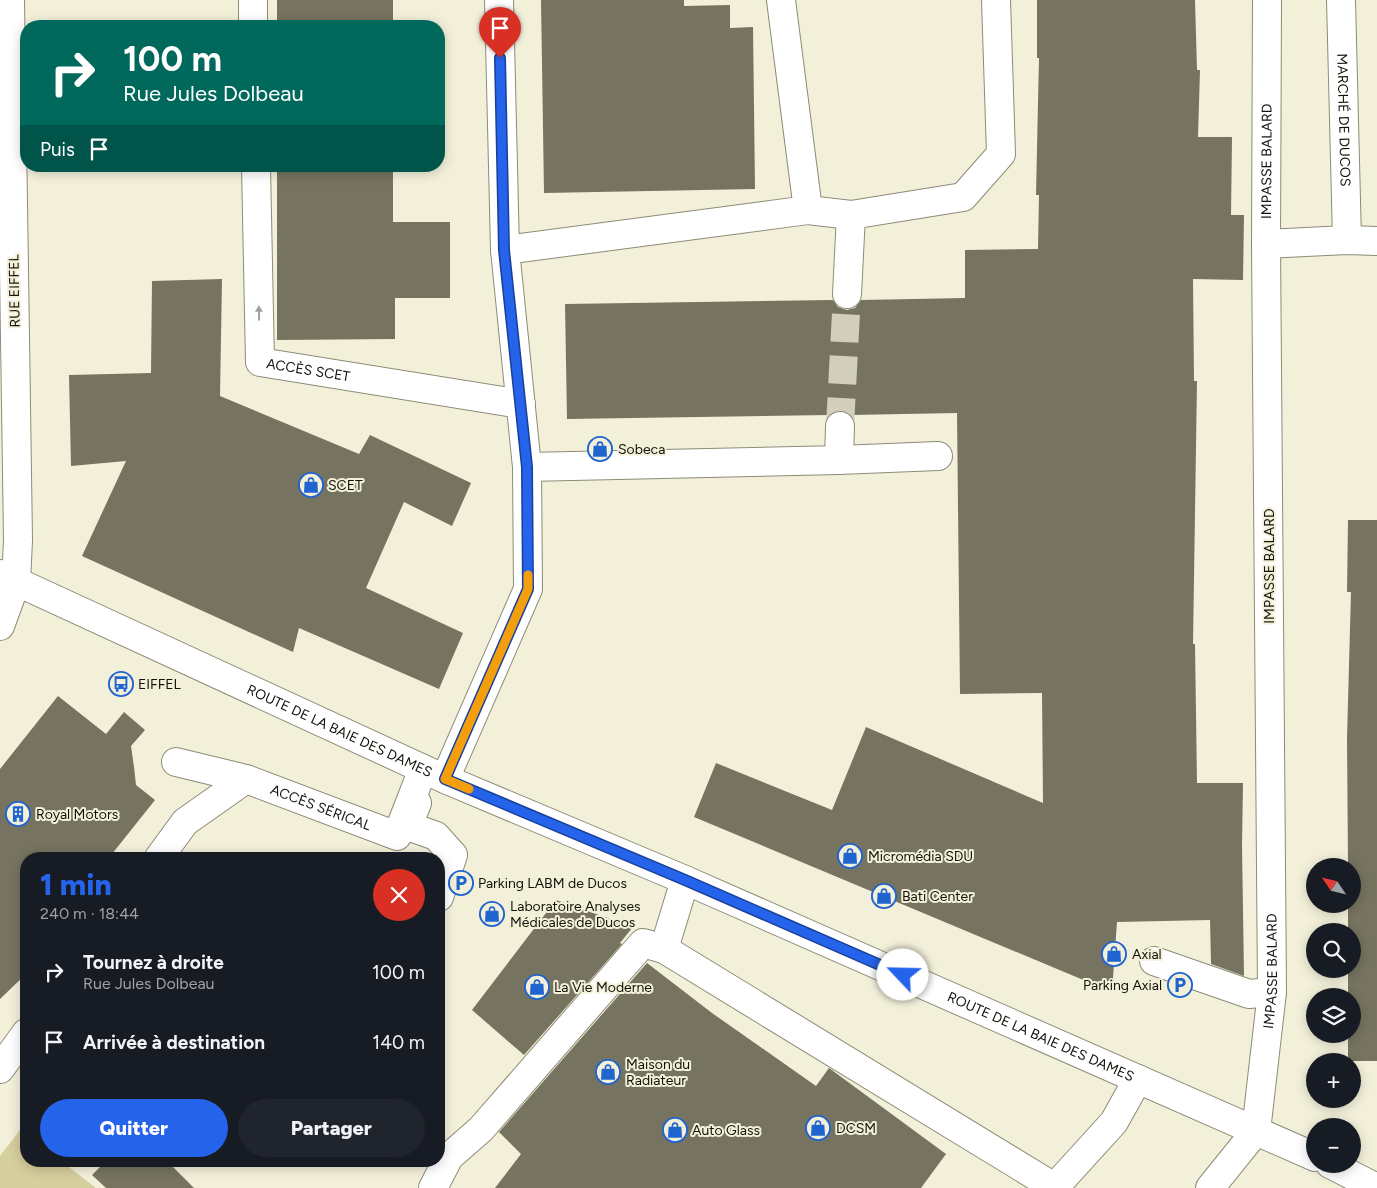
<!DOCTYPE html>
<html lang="fr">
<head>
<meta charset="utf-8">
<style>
  :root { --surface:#171b24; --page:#20242c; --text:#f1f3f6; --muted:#9ea1a6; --accent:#2563eb }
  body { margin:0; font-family:Figtree,sans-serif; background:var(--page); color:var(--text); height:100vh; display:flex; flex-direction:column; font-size:19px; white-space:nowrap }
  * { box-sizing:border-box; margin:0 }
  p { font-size:16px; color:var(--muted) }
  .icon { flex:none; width:28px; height:28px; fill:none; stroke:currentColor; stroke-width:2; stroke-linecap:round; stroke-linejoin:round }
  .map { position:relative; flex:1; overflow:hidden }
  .drawer { position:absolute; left:20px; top:852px; width:425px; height:315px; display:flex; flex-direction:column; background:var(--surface); border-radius:20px; box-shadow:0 2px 12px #0003 }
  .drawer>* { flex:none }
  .banner { position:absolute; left:20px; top:20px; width:425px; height:152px; border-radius:20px; box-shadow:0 2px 12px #0003; background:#00695c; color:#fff; overflow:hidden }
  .needle { width:32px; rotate:305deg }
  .tools { position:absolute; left:1306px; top:858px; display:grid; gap:10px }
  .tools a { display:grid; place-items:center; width:55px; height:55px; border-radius:50%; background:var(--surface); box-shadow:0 2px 12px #0003; font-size:25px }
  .pin { position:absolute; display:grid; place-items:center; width:42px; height:42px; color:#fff; margin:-51px -21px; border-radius:50% 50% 50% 0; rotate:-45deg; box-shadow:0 0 5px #0007 }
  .pin .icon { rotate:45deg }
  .me { position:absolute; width:55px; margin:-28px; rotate:294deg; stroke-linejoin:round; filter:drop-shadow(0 0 4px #0008) }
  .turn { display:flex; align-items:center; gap:18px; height:105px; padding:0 20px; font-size:22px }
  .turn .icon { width:65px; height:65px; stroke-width:2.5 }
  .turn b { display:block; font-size:35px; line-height:42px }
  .then { display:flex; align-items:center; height:48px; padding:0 20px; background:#0003; gap:10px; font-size:19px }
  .round { display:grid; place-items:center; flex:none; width:52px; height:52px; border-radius:26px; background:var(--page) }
  .overview { display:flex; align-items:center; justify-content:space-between; height:85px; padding:0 20px }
  h1 { font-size:30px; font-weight:800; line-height:38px; color:var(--accent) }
  .primary-button { display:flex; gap:10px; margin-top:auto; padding:10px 20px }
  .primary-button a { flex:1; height:58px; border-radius:30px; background:var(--accent); color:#fff; font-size:20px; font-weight:800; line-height:58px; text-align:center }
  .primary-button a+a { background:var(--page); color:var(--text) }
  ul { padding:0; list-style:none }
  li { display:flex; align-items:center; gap:15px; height:70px; padding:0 20px }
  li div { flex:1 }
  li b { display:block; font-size:19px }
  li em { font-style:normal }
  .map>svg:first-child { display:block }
  .green { fill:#d5ce9d }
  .building { fill:#767360 }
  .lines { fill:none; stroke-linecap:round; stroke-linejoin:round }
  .minor-tunnel { stroke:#d1cfbb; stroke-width:28; stroke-dasharray:28 14; stroke-linecap:butt }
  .minor-casing { stroke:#8d8b77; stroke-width:30 }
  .major-casing { stroke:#8d8b77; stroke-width:30 }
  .minor { stroke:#fff; stroke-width:28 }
  .major { stroke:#fff; stroke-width:28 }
  .oneway { fill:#a1a09d }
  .route-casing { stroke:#184099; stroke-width:12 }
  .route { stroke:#2563eb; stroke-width:9 }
  .slow { stroke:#f59e0b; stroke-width:9 }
  .labels { text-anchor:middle; stroke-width:4; stroke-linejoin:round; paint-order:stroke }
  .street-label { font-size:14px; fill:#13120b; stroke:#f3f0da }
  .poi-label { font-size:14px; fill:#13120b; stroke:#f3f0da; text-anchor:start }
</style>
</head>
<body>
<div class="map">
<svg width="1377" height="1188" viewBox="0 0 1377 1188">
  <rect width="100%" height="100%" fill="#f3f0da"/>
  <!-- green -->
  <polygon class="green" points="20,1130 26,1134 26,1161 61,1161 96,1188 0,1188 0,1156"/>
  <!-- building -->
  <g class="building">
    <rect x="277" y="0" width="116" height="26"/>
    <polygon points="541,0 684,0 684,6 730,5 730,28 753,27 755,189 544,193"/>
    <polygon points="1037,0 1195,0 1197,70 1200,70 1198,137 1232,137 1231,215 1244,215 1243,280 1193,279 1194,381 1197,381 1193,644 1195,644 1197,783 1243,783 1242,846 1244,976 1211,964 1210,920 1117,922 1112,992 694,817 716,763 832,810 866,727 1043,803 1042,693 960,694 957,413 850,415 840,410 833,412 830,415 567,419 565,304 833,300 838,307 847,310 855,308 861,300 965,298 965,250 1038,249 1039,195 1036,195 1039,58 1037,58"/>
    <polygon points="277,166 393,166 393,222 450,222 450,298 395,298 395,339 277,340"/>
    <polygon points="222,279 220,396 359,454 370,435 471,483 452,526 404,502 366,588 463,633 439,689 299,628 293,652 82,556 126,461 71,466 69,375 151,373 152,281"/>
    <polygon points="1348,520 1377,520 1377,1061 1348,1061 1348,1034 1352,1034 1352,996 1348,996 1348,969 1352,969 1352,931 1348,931 1348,904 1352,904 1352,866 1348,866 1347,738 1351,592 1347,592"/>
    <polygon points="58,696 106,734 124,712 145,730 131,746 134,767 136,785 155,800 108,859 26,859 26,974 0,999 0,769"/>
    <polygon points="556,900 633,927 620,943 622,944 524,1055 472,1010"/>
    <polygon points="647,963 712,1013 816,1086 829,1068 946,1154 921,1188 495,1188 521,1154 499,1132"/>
    <polygon points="106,1161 167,1161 194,1188 106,1188 92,1175"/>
  </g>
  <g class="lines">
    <!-- minor-tunnel -->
    <polyline class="minor-tunnel" points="840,426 847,294"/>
    <defs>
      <g id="minor">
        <polyline points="253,0 253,26"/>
        <path id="s1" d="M1341 0 1347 240"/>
        <path id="s2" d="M256 166 260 362 521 404"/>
        <polyline points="808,210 851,215 963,197 1001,154 996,0"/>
        <polyline points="1266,244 1347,240 1377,241"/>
        <polyline points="505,250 808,210 781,0"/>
        <polyline points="847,294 851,215"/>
        <polyline points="839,460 938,456"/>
        <polyline points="527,467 839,460 840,426"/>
        <polyline points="0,626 16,582 18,540 10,0"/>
        <path id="s3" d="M176 762 246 779 397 836 423 769"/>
        <polyline points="445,779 528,589 527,467 505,250 499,0"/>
        <polyline points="417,803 408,826 436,836 453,855 439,897"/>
        <polyline points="158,859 185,822 246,779"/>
        <polyline points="664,949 1054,1187"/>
        <polyline points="1154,961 1249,994 1272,992"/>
        <polyline points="0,1069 26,1033"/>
        <polyline points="433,1188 449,1157 481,1129 643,943 664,949 685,880"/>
        <polyline points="1054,1188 1114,1122 1138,1079"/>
        <path id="s4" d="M1210 1188 1256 1131 1272 992 1266 244 1267 0"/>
      </g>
      <g id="major">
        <path id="s5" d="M0 574 445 779 685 880 1315 1157"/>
        <polyline points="1330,1164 1377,1188"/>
      </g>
    </defs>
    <!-- minor casing -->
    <use href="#minor" class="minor-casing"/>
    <!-- major casing -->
    <use href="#major" class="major-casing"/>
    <!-- minor -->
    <use href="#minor" class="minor"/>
    <!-- major -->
    <use href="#major" class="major"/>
  </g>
  <!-- one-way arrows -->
  <defs><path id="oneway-solid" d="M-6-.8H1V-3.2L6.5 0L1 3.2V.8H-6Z" transform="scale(1.25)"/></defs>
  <use class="oneway" href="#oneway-solid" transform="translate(259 313) rotate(-91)"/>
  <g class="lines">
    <defs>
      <polyline id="route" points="500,58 504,250 527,467 528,589 445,779 685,880 903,975"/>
    </defs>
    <!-- route casing -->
    <use href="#route" class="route-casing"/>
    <!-- route -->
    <use href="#route" class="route"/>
    <!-- slow -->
    <polyline class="slow" points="469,789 445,779 528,589 528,575"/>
  </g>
  <!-- icons -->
  <defs>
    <symbol id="shop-ring" viewBox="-11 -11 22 22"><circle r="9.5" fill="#f3f0da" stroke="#2064d0" stroke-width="1.5"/><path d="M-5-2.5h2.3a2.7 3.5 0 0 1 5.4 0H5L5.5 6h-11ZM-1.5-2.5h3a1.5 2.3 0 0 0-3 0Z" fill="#2064d0"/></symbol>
    <symbol id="bus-ring" viewBox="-11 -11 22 22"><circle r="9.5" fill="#f3f0da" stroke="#2064d0" stroke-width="1.5"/><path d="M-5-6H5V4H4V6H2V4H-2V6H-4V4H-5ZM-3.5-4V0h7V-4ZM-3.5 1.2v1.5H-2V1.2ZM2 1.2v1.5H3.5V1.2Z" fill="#2064d0"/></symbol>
    <symbol id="building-ring" viewBox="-11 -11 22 22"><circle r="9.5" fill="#f3f0da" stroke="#2064d0" stroke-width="1.5"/><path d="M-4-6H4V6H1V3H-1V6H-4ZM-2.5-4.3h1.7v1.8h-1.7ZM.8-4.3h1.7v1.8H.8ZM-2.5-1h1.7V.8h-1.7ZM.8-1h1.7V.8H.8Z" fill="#2064d0"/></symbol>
    <symbol id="parking-ring" viewBox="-11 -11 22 22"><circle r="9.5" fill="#f3f0da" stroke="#2064d0" stroke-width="1.5"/><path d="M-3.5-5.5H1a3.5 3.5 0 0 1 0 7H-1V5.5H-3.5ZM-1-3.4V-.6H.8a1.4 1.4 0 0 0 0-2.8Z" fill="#2064d0"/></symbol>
  </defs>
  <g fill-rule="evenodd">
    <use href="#shop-ring" x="586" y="435" width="28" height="28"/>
    <use href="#shop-ring" x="297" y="471" width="28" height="28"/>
    <use href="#bus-ring" x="107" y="670" width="28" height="28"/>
    <use href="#building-ring" x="4" y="800" width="28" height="28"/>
    <use href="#shop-ring" x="836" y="842" width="28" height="28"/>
    <use href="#parking-ring" x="447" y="869" width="28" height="28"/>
    <use href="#shop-ring" x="870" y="882" width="28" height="28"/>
    <use href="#shop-ring" x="478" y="900" width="28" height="28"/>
    <use href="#shop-ring" x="1100" y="940" width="28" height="28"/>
    <use href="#parking-ring" x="1166" y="971" width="28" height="28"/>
    <use href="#shop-ring" x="523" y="973" width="28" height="28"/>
    <use href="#shop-ring" x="594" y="1058" width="28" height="28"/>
    <use href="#shop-ring" x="804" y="1114" width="28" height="28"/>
    <use href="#shop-ring" x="661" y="1116" width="28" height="28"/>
  </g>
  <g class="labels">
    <!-- street labels -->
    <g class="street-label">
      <text dy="5" stroke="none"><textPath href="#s1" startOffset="120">MARCHÉ DE DUCOS</textPath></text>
      <text dy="5" stroke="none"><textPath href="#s4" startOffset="1044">IMPASSE BALARD</textPath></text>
      <text transform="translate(14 291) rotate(-91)" y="5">RUE EIFFEL</text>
      <text dy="5" stroke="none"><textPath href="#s2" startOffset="245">ACCÈS SCET</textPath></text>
      <text transform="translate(1269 566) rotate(-90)" y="5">IMPASSE BALARD</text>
      <text dy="5" stroke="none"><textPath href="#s5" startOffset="374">ROUTE DE LA BAIE DES DAMES</textPath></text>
      <text dy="5" stroke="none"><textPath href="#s3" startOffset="152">ACCÈS SÉRICAL</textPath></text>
      <text dy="5" stroke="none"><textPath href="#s4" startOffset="234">IMPASSE BALARD</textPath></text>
      <text dy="5" stroke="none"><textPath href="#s5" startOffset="1139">ROUTE DE LA BAIE DES DAMES</textPath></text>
    </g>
    <!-- poi labels -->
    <g class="poi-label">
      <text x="618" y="454">Sobeca</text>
      <text x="328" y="490">SCET</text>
      <text x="138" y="689">EIFFEL</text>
      <text x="36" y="819">Royal Motors</text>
      <text x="868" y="861">Micromédia SDU</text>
      <text x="478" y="888">Parking LABM de Ducos</text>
      <text x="902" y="901">Bati Center</text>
      <text x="510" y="911">Laboratoire Analyses<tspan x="510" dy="16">Médicales de Ducos</tspan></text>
      <text x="1132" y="959">Axial</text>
      <text x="1162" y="990" text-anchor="end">Parking Axial</text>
      <text x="554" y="992">La Vie Moderne</text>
      <text x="626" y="1069">Maison du<tspan x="626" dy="16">Radiateur</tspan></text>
      <text x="836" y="1133">DCSM</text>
      <text x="692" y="1135">Auto Glass</text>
    </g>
  </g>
</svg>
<div class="tools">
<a><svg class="needle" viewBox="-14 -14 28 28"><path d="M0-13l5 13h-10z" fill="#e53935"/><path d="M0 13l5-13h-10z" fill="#9ea1a6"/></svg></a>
<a><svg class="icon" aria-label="search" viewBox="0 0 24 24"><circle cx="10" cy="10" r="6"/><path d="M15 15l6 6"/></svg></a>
<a><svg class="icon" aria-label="layers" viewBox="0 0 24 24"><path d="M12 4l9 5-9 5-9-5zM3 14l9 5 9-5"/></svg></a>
<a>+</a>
<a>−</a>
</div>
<div class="pin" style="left:500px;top:58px;background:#d93025"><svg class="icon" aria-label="arrive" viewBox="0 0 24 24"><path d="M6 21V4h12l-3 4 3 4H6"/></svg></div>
<svg class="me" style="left:903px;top:975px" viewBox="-20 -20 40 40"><circle r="19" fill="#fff"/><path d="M0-13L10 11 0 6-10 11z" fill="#2563eb"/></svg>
<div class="banner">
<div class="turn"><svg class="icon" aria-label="right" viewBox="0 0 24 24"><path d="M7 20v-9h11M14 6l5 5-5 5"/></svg><div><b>100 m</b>Rue Jules Dolbeau</div></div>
<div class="then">Puis<svg class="icon" aria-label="arrive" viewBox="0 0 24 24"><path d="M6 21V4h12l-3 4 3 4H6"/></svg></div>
</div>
<section class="drawer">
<div class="overview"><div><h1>1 min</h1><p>240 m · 18:44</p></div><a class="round" style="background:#d93025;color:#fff"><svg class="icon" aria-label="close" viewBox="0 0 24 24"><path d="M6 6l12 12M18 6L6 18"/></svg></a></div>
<ul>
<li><svg class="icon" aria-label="right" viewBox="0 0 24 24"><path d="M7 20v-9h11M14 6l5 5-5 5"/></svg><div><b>Tournez à droite</b><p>Rue Jules Dolbeau</p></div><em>100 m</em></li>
<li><svg class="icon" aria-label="arrive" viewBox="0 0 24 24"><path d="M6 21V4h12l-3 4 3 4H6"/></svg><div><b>Arrivée à destination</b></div><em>140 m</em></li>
</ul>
<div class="primary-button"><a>Quitter</a><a>Partager</a></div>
</section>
</div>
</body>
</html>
